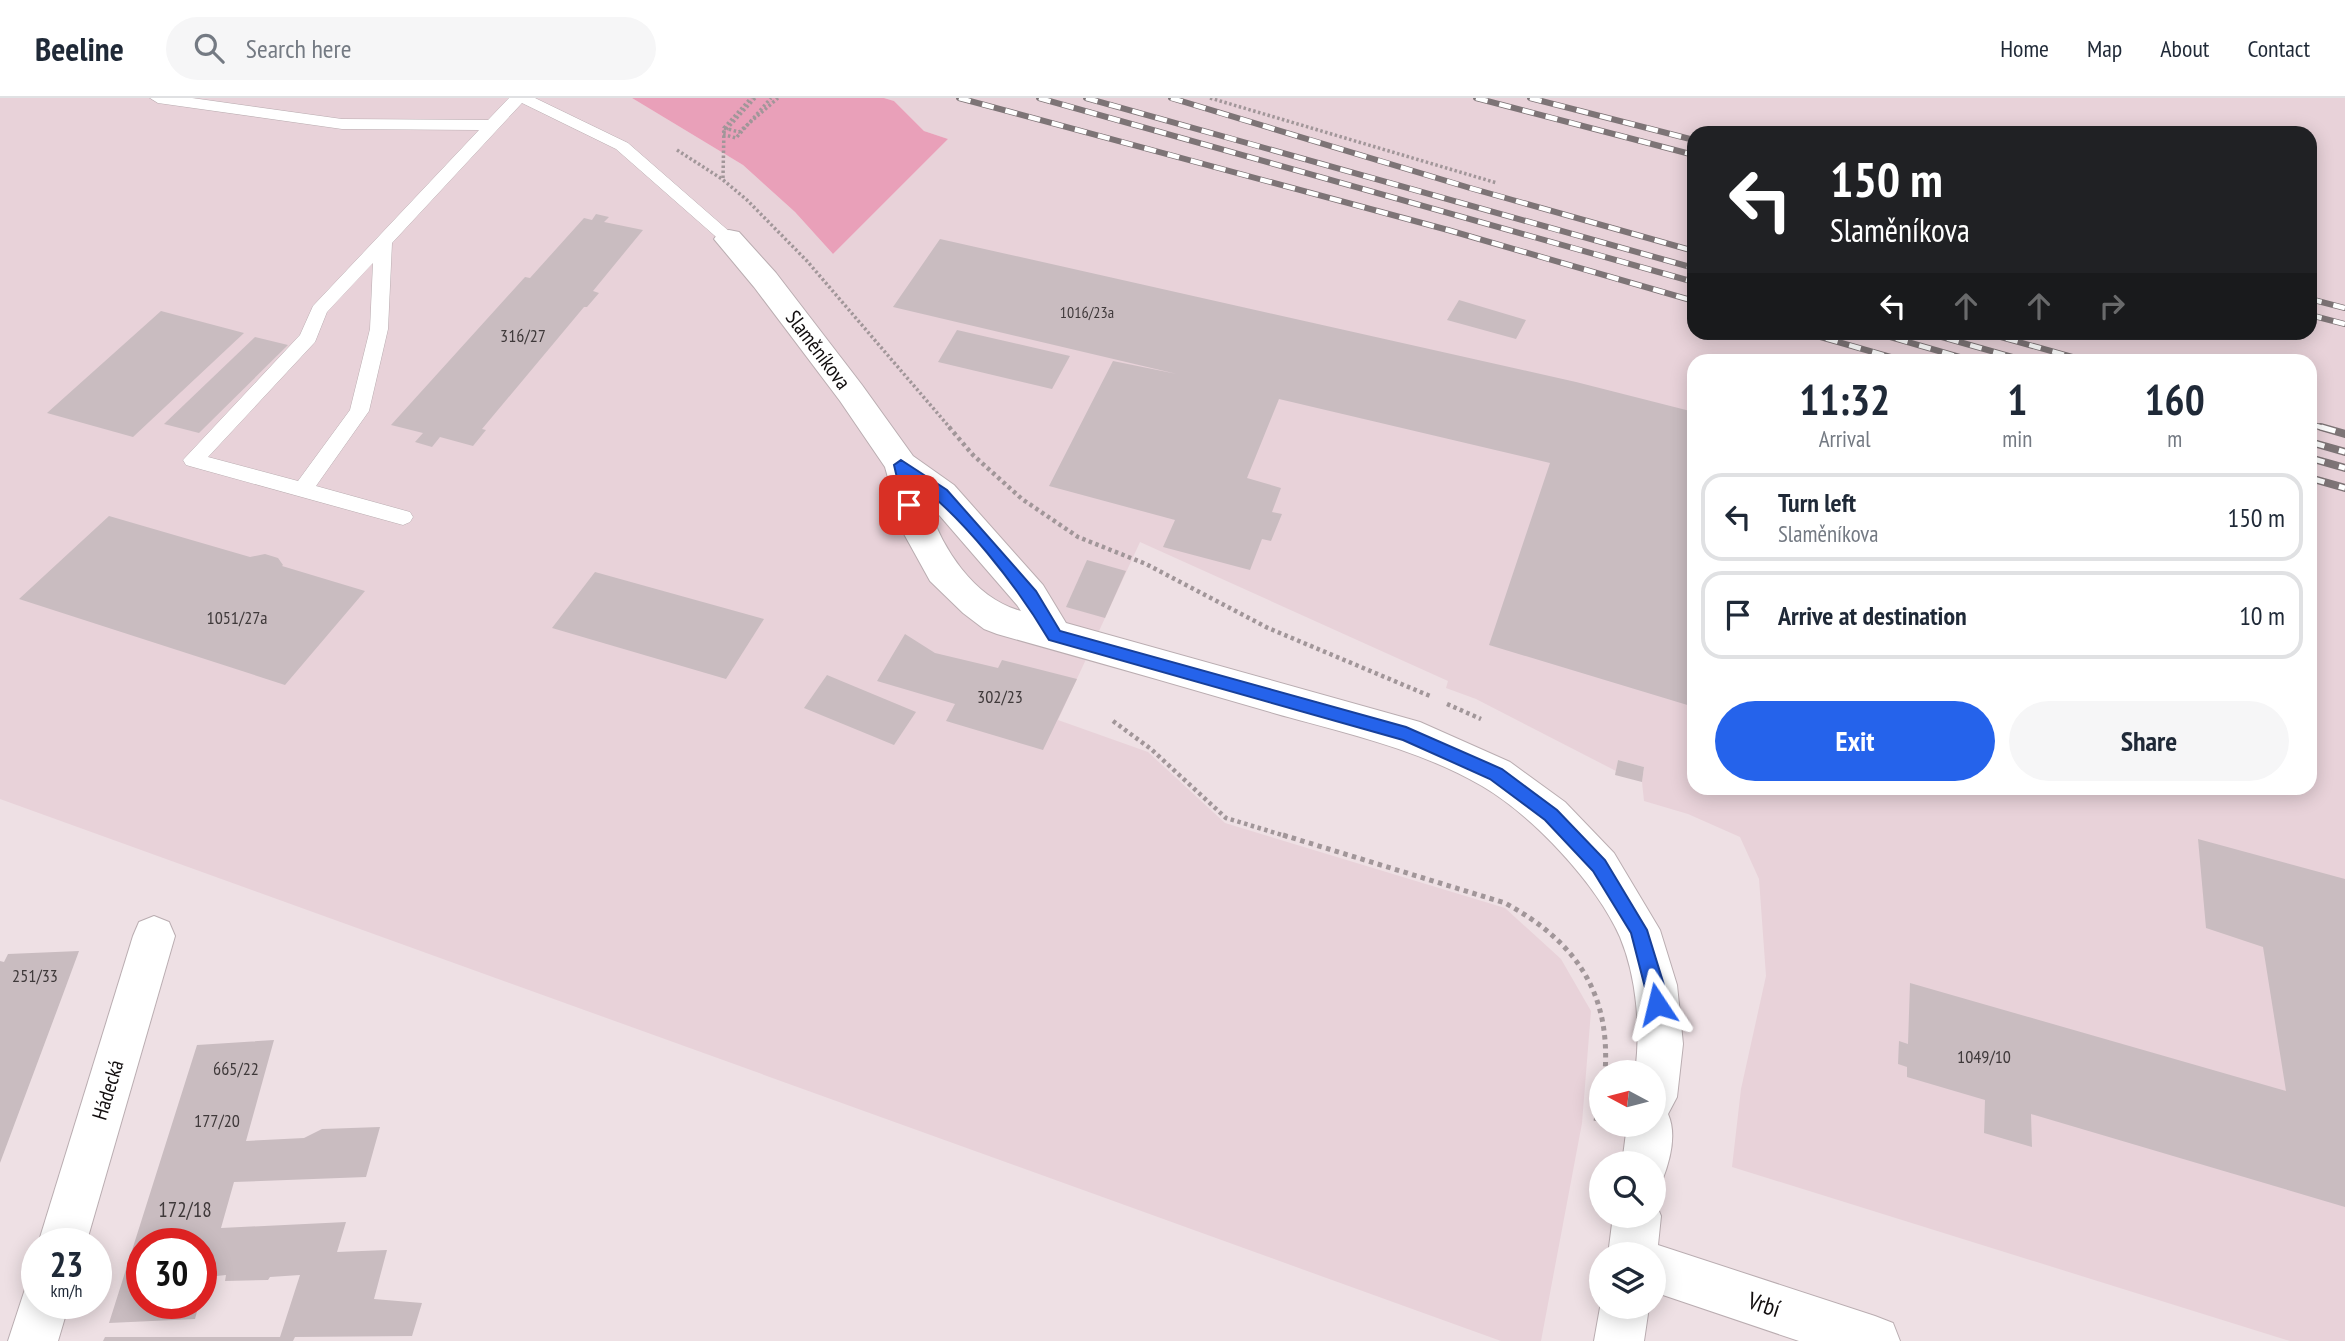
<!DOCTYPE html>
<html lang="en">
<head>
<meta charset="utf-8">
<style>
  :root { --surface:#fff; --page:#f6f6f7; --text:#1f2937; --muted:#747a83; --line:#e0e1e3; --accent:#2563eb }
  body { margin:0; font-family:"PT Sans Narrow",sans-serif; background:var(--page); color:var(--text); height:100vh; display:flex; flex-direction:column; font-size:26px; white-space:nowrap }
  * { box-sizing:border-box; margin:0 }
  p { font-size:23px; color:var(--muted) }
  .icon { flex:none; width:38px; height:38px; fill:none; stroke:currentColor; stroke-width:2; stroke-linecap:round; stroke-linejoin:round }
  .map { position:relative; flex:1; overflow:hidden }
  .drawer { position:absolute; left:1687px; top:256px; width:630px; height:441px; display:flex; flex-direction:column; background:var(--surface); border-radius:21px; box-shadow:0 4px 18px #0003 }
  .drawer>* { flex:none }
  .hud { position:absolute; left:1687px; top:28px; width:630px; height:214px; border-radius:21px; box-shadow:0 4px 18px #0003; background:#202124; color:#fff; overflow:hidden }
  .needle { width:46px; rotate:277deg }
  .fabs { position:absolute; left:1589px; top:962px; display:grid; gap:14px }
  .fabs a { display:grid; place-items:center; width:77px; height:77px; border-radius:50%; background:var(--surface); box-shadow:0 4px 18px #0003; font-size:35px }
  .speed { position:absolute; left:21px; top:1130px; display:flex; gap:14px; font-size:35px; font-weight:700; text-align:center }
  .speed>* { display:grid; place-content:center; width:91px; height:91px; border-radius:50%; background:var(--surface); box-shadow:0 4px 18px #0003; line-height:1 }
  .speed small { font-size:18px; font-weight:400 }
  .speed .limit { border:10px solid #d22; background:#fff; color:#111 }
  .pin { position:absolute; display:grid; place-items:center; width:60px; height:60px; color:#fff; margin:-30px; border-radius:14px; box-shadow:0 4px 10px #0006 }
  .me { position:absolute; width:77px; margin:-38px; rotate:350deg; stroke-linejoin:round; filter:drop-shadow(0 0 5px #0008) }
  .turn { display:flex; align-items:center; gap:24px; height:147px; padding:0 28px; font-size:32px }
  .turn .icon { width:91px; height:91px; stroke-width:2.5 }
  .turn b { display:block; font-size:49px; line-height:60px }
  .lanes { display:flex; align-items:center; height:66px; padding:0 28px; background:#0003; justify-content:center; gap:35px; direction:ltr }
  .lanes .off { opacity:.35 }
  .eta { display:flex; justify-content:space-evenly; align-items:center; height:119px; text-align:center }
  .eta b { font-size:42px; font-weight:700; line-height:49px }
  .action { display:flex; gap:14px; margin-top:auto; padding:14px 28px }
  .action a { flex:1; height:80px; border-radius:42px; background:var(--accent); color:#fff; font-size:28px; font-weight:700; line-height:80px; text-align:center }
  .action a+a { background:var(--page); color:var(--text) }
  ul { padding:0; list-style:none }
  li { display:flex; align-items:center; gap:21px; height:88px; margin:0 14px 10px; padding:0 14px; border:4px solid var(--line); border-radius:21px }
  li div { flex:1 }
  li b { display:block; font-size:26px }
  li em { font-style:normal }
  header { display:flex; align-items:center; gap:42px; box-sizing:border-box; height:98px; padding:0 35px; background:var(--surface); border-bottom:2px solid var(--line) }
  header strong { font-size:33px }
  nav { display:flex; gap:38px; margin-inline-start:auto; font-size:24px }
  .search { width:490px; height:63px; background:var(--page); display:flex; align-items:center; gap:18px; box-sizing:border-box; padding:0 24px; border-radius:38px; color:var(--muted); font-size:26px }
  .map>svg:first-child { display:block }
  .built { fill:#e8d2d9; fill-rule:evenodd }
  .green { fill:#e9a0b9 }
  .building { fill:#c9bcc0 }
  .lines { fill:none; stroke-linecap:round; stroke-linejoin:round }
  .lane-casing { stroke:#baadb1; stroke-width:1 }
  .street-casing { stroke:#baadb1; stroke-width:2 }
  .path-far2 { stroke:#a19699; stroke-width:3.5; stroke-dasharray:2.5 2.5; stroke-linecap:butt }
  .path-far1 { stroke:#a19699; stroke-width:4.5; stroke-dasharray:3.5 3.5; stroke-linecap:butt }
  .path { stroke:#a19699; stroke-width:5; stroke-dasharray:4.5 4.5; stroke-linecap:butt }
  .lane { fill:#fff; fill-rule:evenodd }
  .street { fill:#fff; fill-rule:evenodd }
  .rail-far1-casing { stroke:#7d7476; stroke-width:6 }
  .rail-casing { stroke:#7d7476; stroke-width:8 }
  .rail-far1 { stroke:#fff; stroke-width:4.5; stroke-dasharray:12; stroke-linecap:butt }
  .rail { stroke:#fff; stroke-width:5; stroke-dasharray:15; stroke-linecap:butt }
  .path-bridge { stroke:#a19699; stroke-width:3.5; stroke-dasharray:2.5 2.5; stroke-linecap:butt }
  .route { fill:#2563eb; stroke:#184099; stroke-width:2 }
  .labels { text-anchor:middle; stroke-width:5; stroke-linejoin:round; paint-order:stroke }
  .far-number-label { font-size:16px; fill:#3f393a }
  .number-label { font-size:18px; fill:#3f393a }
  .street-label { font-size:21px; fill:#110d0e; stroke:#fff }
  .near-number-label { font-size:21px; fill:#3f393a }
  .near-street-label { font-size:24px; fill:#110d0e; stroke:#fff }
</style>
</head>
<body>
<header>
<strong>Beeline</strong>
<div class="search"><svg class="icon" aria-label="search" viewBox="0 0 24 24"><circle cx="10" cy="10" r="6"/><path d="M15 15l6 6"/></svg>Search here</div>
<nav><a>Home</a><a>Map</a><a>About</a><a>Contact</a></nav>
</header>
<div class="map">
<svg width="2345" height="1243" viewBox="0 0 2345 1243">
  <rect width="100%" height="100%" fill="#eee0e4"/>
  <!-- built -->
  <path class="built" d="M0 0H632L743 67 795 114 833 156 948 41 924 33 894 3 884 0H2345V1243H2290L1732 1069 1741 991 1766 878 1759 781 1740 739 1688 716 1644 703 1642 684 1644 669 1618 662 1616 673 1476 601 1446 590 1448 583 1140 444 1058 622 1148 654 1225 725 1505 810 1561 861 1591 913 1582 1025 1541 1243H1501L0 701ZM1694 35H2310V234H1694ZM1694 262H2310V690H1694Z"/>
  <!-- green -->
  <polygon class="green" points="632,0 884,0 894,3 924,33 948,41 833,156 795,114 743,67"/>
  <!-- building -->
  <g class="building">
    <polygon points="596,116 609,119 604,124 643,132 593,193 599,195 587,209 584,209 482,331 486,332 473,348 440,339 432,349 415,344 423,335 391,327 525,179 530,180 584,120 592,122"/>
    <polygon points="940,141 1576,284 1694,314 1694,609 1489,547 1550,365 1279,301 1247,380 1281,390 1272,414 1282,416 1271,443 1262,441 1250,472 1163,449 1175,422 1049,388 1113,263 1177,276 893,209"/>
    <polygon points="1459,202 1526,222 1516,241 1447,222"/>
    <polygon points="161,213 244,235 133,339 47,315"/>
    <polygon points="957,232 1070,258 1052,291 938,264"/>
    <polygon points="255,239 288,247 199,335 164,326"/>
    <polygon points="109,418 250,459 265,456 278,460 283,467 282,468 365,493 285,587 19,501"/>
    <polygon points="1087,462 1126,473 1105,520 1066,509"/>
    <polygon points="595,474 764,521 726,581 552,530"/>
    <polygon points="905,536 935,555 998,570 1002,562 1077,581 1043,652 946,623 955,606 877,583"/>
    <polygon points="827,577 916,614 894,647 804,610"/>
    <polygon points="1618,662 1644,669 1642,684 1615,677"/>
    <polygon points="2198,741 2345,781 2345,1109 2031,1016 2032,1049 1984,1035 1985,1002 1907,979 1907,969 1898,966 1899,943 1908,946 1910,885 2286,993 2263,849 2206,830"/>
    <polygon points="79,853 62,899 0,1065 0,863 4,864 8,856"/>
    <polygon points="274,942 246,1043 304,1040 322,1031 380,1029 366,1079 234,1084 221,1130 346,1124 337,1154 387,1152 374,1201 422,1205 412,1238 295,1239 293,1243 103,1243 105,1239 280,1239 300,1177 270,1179 268,1182 225,1183 226,1177 207,1179 201,1197 201,1146 142,1146 142,1206 199,1206 195,1221 109,1225 197,947"/>
  </g>
  <g class="lines">
    <defs>
      <path id="lane" d="M150 0H192L342 21 488 22 509 0H535L628 45 738 141 729 147 723 145 616 51 522 5 392 145 388 231 369 313 316 388 410 414 413 419 410 424 403 427 193 369 186 367 183 362 300 237 313 208 479 32 342 31 158 5ZM373 165 370 231 350 312 298 383 208 359 315 244 327 214Z"/>
      <g id="street">
        <path d="M729 132 739 134 776 175 862 287 913 358 954 387 1043 487 1066 525 1420 624 1510 664 1565 704 1614 755 1660 832 1677 887 1683 946 1677 999 1668 1016C1677 1036 1670 1063 1662 1083L1654 1086V1066H1622L1627 1027H1654V975H1635C1641 931 1637 880 1620 839 1596 785 1533 718 1482 688 1421 652 1345 635 1277 616 1184 589 1090 562 997 536L984 531 963 515 930 483 904 436 885 369 840 303 754 189 714 141 719 134ZM927 403 1017 507 1021 513C973 500 940 448 927 403Z"/>
        <polygon points="154,818 169,824 175,838 86,1146 38,1146 133,838 139,824"/>
        <polygon points="1654,1101 1661,1118 1658,1147 1875,1218 1893,1225 1900,1243 1799,1243 1654,1194 1654,1157 1608,1157 1613,1118 1654,1118"/>
        <polygon points="37,1184 37,1206 69,1206 58,1243 8,1243 26,1188"/>
        <polygon points="1601,1204 1601,1209 1649,1209 1644,1243 1594,1243"/>
      </g>
    </defs>
    <!-- lane casing -->
    <use href="#lane" class="lane-casing"/>
    <!-- street casing -->
    <use href="#street" class="street-casing"/>
    <!-- path-far2 -->
    <g class="path-far2">
      <polyline points="1210,0 1497,85"/>
      <polyline points="724,30 739,34 778,0"/>
      <polyline points="677,52 722,81 747,102 807,163 951,331"/>
      <polyline points="723,80 724,30 751,0"/>
    </g>
    <!-- path-far1 -->
    <g class="path-far1">
      <polyline points="949,329 973,357 1022,401 1078,439 1146,466 1268,530 1430,598"/>
      <polyline points="1447,606 1481,621"/>
      <polyline points="1113,623 1151,651 1226,720 1289,739"/>
    </g>
    <!-- path -->
    <g class="path">
      <path d="M1283 737 1505 805C1575 843 1611 894 1605 975"/>
      <polyline points="1596,1023 1601,994"/>
    </g>
    <!-- lane -->
    <use href="#lane" class="lane"/>
    <!-- street -->
    <use href="#street" class="street"/>
    <defs>
      <g id="rail-far1">
        <polyline points="959,0 1448,132 1694,203"/>
        <polyline points="1039,0 1694,184"/>
        <polyline points="1086,0 1694,170"/>
        <polyline points="1171,0 1470,90 1694,153"/>
        <polyline points="1476,0 1694,57"/>
        <polyline points="1530,0 1694,42"/>
        <polyline points="2310,201 2345,210"/>
        <polyline points="2310,217 2345,226"/>
        <polyline points="1803,234 1901,262"/>
        <polyline points="1873,234 1970,262"/>
        <polyline points="1924,234 2023,262"/>
        <polyline points="1983,234 2083,262"/>
        <polyline points="2310,326 2327,331"/>
      </g>
      <g id="rail">
        <polyline points="2321,329 2345,336"/>
        <polyline points="2310,344 2345,354"/>
        <polyline points="2310,360 2345,370"/>
        <polyline points="2310,380 2345,390"/>
      </g>
    </defs>
    <!-- rail-far1 casing -->
    <use href="#rail-far1" class="rail-far1-casing"/>
    <!-- rail casing -->
    <use href="#rail" class="rail-casing"/>
    <!-- rail-far1 -->
    <use href="#rail-far1" class="rail-far1"/>
    <!-- rail -->
    <use href="#rail" class="rail"/>
    <!-- path-bridge -->
    <polyline class="path-bridge" points="755,0 722,36 736,40 771,0"/>
  </g>
  <!-- route -->
  <path class="route" d="M901 362 947 392 1036 493 1060 533 1406 629 1502 671 1557 712 1605 762 1647 832 1664 887 1666 906 1664 913 1657 915 1651 913 1631 835 1593 773 1545 722 1490 681 1403 642 1049 542C1017 488 962 417 911 381L916 407 914 410H904L894 367Z"/>
  <g class="labels">
    <!-- far-number labels -->
    <g class="far-number-label">
      <text x="1087" y="220">1016/23a</text>
    </g>
    <!-- number labels -->
    <g class="number-label">
      <text x="523" y="244">316/27</text>
      <text x="237" y="526">1051/27a</text>
      <text x="1000" y="605">302/23</text>
      <text x="35" y="884">251/33</text>
      <text x="1984" y="965">1049/10</text>
      <text x="236" y="977">665/22</text>
      <text x="217" y="1029">177/20</text>
    </g>
    <!-- street labels -->
    <g class="street-label">
      <text transform="translate(818 252) rotate(53)" y="7">Slaměníkova</text>
      <text transform="translate(108 992) rotate(-73)" y="7">Hádecká</text>
    </g>
    <!-- near-number labels -->
    <g class="near-number-label">
      <text x="185" y="1119">172/18</text>
    </g>
    <!-- near-street labels -->
    <g class="near-street-label">
      <text transform="translate(1764 1207) rotate(18)" y="8">Vrbí</text>
    </g>
  </g>
</svg>
<div class="fabs">
<a><svg class="needle" viewBox="-14 -14 28 28"><path d="M0-13l5 13h-10z" fill="#e53935"/><path d="M0 13l5-13h-10z" fill="#747a83"/></svg></a>
<a><svg class="icon" aria-label="search" viewBox="0 0 24 24"><circle cx="10" cy="10" r="6"/><path d="M15 15l6 6"/></svg></a>
<a><svg class="icon" aria-label="layers" viewBox="0 0 24 24"><path d="M12 4l9 5-9 5-9-5zM3 14l9 5 9-5"/></svg></a>
</div>
<div class="speed"><div>23<small>km/h</small></div><div class="limit">30</div></div>
<div class="pin" style="left:909px;top:407px;background:#d93025"><svg class="icon" aria-label="arrive" viewBox="0 0 24 24"><path d="M6 21V4h12l-3 4 3 4H6"/></svg></div>
<svg class="me" style="left:1657px;top:906px" viewBox="-20 -20 40 40"><path d="M0-17L14 15 0 8-14 15z" fill="#2563eb" stroke="#fff" stroke-width="4"/></svg>
<div class="hud">
<div class="turn"><svg class="icon" aria-label="left" viewBox="0 0 24 24"><path d="M17 20v-9H6M10 6l-5 5 5 5"/></svg><div><b>150 m</b>Slaměníkova</div></div>
<div class="lanes"><svg class="icon" aria-label="left" viewBox="0 0 24 24"><path d="M17 20v-9H6M10 6l-5 5 5 5"/></svg><svg class="icon off" aria-label="ahead" viewBox="0 0 24 24"><path d="M12 20V5M6 11l6-6 6 6"/></svg><svg class="icon off" aria-label="ahead" viewBox="0 0 24 24"><path d="M12 20V5M6 11l6-6 6 6"/></svg><svg class="icon off" aria-label="right" viewBox="0 0 24 24"><path d="M7 20v-9h11M14 6l5 5-5 5"/></svg></div>
</div>
<section class="drawer">
<div class="eta">
<div><b>11:32</b><p>Arrival</p></div>
<div><b>1</b><p>min</p></div>
<div><b>160</b><p>m</p></div>
</div>
<ul>
<li><svg class="icon" aria-label="left" viewBox="0 0 24 24"><path d="M17 20v-9H6M10 6l-5 5 5 5"/></svg><div><b>Turn left</b><p>Slaměníkova</p></div><em>150 m</em></li>
<li><svg class="icon" aria-label="arrive" viewBox="0 0 24 24"><path d="M6 21V4h12l-3 4 3 4H6"/></svg><div><b>Arrive at destination</b></div><em>10 m</em></li>
</ul>
<div class="action"><a>Exit</a><a>Share</a></div>
</section>
</div>
</body>
</html>
